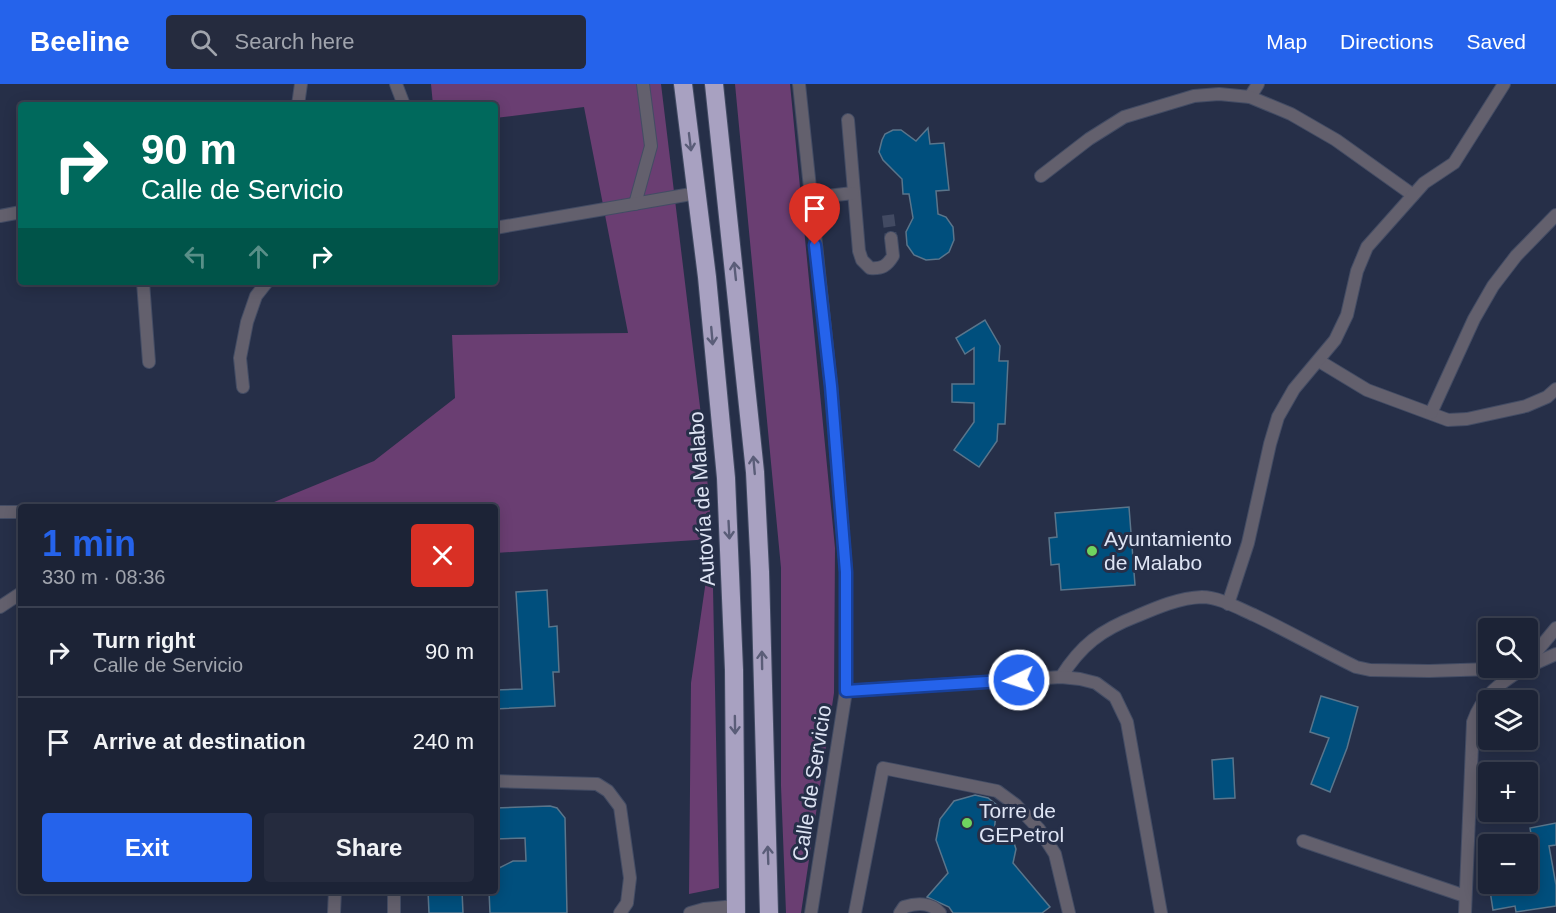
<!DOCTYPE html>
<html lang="en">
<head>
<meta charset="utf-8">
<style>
  :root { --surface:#1c2336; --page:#252b3e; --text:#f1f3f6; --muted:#a0a4ad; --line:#3a4051; --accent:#2563eb }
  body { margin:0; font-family:Arial,sans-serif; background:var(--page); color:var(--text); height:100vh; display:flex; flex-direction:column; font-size:22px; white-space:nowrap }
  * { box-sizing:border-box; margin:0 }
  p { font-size:20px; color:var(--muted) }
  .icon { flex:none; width:33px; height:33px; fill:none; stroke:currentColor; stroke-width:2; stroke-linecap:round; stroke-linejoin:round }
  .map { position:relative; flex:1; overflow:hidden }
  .side { position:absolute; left:18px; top:420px; width:480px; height:390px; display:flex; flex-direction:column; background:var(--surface); border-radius:6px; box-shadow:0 3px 15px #0003,0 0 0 2px var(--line) }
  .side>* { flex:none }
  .banner { position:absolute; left:18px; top:18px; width:480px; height:183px; border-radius:6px; box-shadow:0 3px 15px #0003,0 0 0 2px var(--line); background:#00695c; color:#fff; overflow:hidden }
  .fabs { position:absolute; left:1478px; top:534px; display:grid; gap:12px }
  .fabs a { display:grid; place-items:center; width:60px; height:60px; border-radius:6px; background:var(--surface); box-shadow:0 3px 15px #0003,0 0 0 2px var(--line); font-size:30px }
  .pin { position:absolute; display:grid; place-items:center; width:51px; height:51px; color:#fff; margin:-62px -26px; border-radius:50% 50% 50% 0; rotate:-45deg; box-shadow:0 0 6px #0007 }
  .pin .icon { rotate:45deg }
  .me { position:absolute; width:66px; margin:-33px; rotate:266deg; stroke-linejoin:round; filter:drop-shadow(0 0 4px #0008) }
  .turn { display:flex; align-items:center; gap:21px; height:126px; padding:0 24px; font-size:27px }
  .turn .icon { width:78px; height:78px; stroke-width:2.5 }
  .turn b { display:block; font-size:42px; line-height:51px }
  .lanes { display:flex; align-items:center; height:57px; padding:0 24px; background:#0003; justify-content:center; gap:30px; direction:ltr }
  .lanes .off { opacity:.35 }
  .round { display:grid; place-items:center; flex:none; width:63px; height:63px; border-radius:6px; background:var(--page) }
  .headline { display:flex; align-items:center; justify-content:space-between; height:102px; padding:0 24px }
  h1 { font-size:36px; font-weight:800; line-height:45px; color:var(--accent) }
  .primary-button { display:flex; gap:12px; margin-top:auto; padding:12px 24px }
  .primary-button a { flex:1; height:69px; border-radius:6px; background:var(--accent); color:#fff; font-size:24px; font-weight:800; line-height:69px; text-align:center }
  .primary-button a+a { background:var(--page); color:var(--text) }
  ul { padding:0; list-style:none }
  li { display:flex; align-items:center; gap:18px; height:90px; padding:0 24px; border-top:2px solid var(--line) }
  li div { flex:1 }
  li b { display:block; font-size:22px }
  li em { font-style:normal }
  header { display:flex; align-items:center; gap:36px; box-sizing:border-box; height:84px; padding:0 30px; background:var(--accent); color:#fff }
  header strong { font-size:28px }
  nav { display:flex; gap:33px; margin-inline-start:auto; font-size:21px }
  .search { width:420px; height:54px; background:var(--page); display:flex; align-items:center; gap:15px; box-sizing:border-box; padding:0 21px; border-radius:6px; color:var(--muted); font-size:22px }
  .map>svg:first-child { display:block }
  .green { fill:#6a3e72 }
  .building { fill:#004f7d; stroke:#5a758b; stroke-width:1.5 }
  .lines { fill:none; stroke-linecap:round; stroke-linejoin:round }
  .minor-tunnel { stroke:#424a62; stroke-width:12; stroke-dasharray:12 6; stroke-linecap:butt }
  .minor-casing { stroke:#434c64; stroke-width:14 }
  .highway-casing { stroke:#434c64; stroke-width:20 }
  .minor { stroke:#63606d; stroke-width:12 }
  .highway { stroke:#a8a1c1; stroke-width:18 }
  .oneway { stroke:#5a5d78 }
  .route-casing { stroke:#184099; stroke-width:15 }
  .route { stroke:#2563eb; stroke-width:10 }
  .poi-dot { fill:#70d35f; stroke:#262f48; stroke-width:2 }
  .labels { text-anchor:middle; stroke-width:6; stroke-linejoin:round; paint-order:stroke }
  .street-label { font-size:21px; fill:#dee4f4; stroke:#262f48 }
  .poi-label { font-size:21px; fill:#dee4f4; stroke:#262f48; text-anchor:start }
</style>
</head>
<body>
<header>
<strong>Beeline</strong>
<div class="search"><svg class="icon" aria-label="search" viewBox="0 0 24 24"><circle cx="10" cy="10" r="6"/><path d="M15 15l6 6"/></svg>Search here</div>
<nav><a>Map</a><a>Directions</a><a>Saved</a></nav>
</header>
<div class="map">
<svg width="1556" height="829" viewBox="0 0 1556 829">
  <rect width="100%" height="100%" fill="#262f48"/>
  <!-- green -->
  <g class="green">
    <polygon points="431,0 661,0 704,356 712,454 719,804 689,810 691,599 712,455 495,469 495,423 262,423 374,377 455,314 452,251 628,249 584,23 495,34 495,21 433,21"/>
    <polygon points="735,0 790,0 835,464 834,609 801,829 786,829 781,702 781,484"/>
  </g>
  <!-- building -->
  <g class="building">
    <polygon points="928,44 930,60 944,59 949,106 936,107 938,130 946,133 953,143 954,156 949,168 939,175 926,176 914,171 907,161 906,148 913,134 909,110 903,110 902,95 883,76 879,68 882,56 885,50 893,46 901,46 916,57"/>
    <polygon points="985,236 1000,262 999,277 1008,277 1005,340 998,340 997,357 979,383 954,366 974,338 974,319 952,318 952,300 974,300 974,264 965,270 956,254"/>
    <polygon points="1129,423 1135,501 1061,506 1059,480 1051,481 1049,454 1057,453 1055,429"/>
    <polygon points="547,506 549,543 557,542 559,588 553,588 555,622 495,625 495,606 522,605 516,508"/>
    <polygon points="1321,612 1358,623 1347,664 1330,708 1311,700 1329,654 1310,648"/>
    <polygon points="1233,674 1235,714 1214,715 1212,676"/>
    <polygon points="975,711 988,714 997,721 994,748 1005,749 1013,756 1016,765 1013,779 1050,823 1042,829 953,829 949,823 927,813 948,789 936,756 940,735 954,717"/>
    <polygon points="550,722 557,724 565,734 567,829 490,829 489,807 495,807 495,786 513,777 526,777 525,754 495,755 495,724"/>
    <polygon points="1556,739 1556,761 1549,762 1556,801 1556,822 1516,828 1515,822 1493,826 1489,800 1527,800 1527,768 1534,767 1530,744"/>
    <polygon points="428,807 462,807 463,829 429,829"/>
  </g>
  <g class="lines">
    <!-- minor-tunnel -->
    <polyline class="minor-tunnel" points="888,131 891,154"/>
    <defs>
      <g id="minor">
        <polyline points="396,0 404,21"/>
        <polyline points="799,0 831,302 846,488 846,607 811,829"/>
        <polyline points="1250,13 1258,0"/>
        <polyline points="298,21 301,0"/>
        <path d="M848 36 859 167 862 176 870 184C882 185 887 182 893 172L891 154"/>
        <polyline points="1041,92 1089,55 1124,33 1194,12 1219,10 1250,13 1291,30 1336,56 1413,111"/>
        <polyline points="810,114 853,109"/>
        <polyline points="635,120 651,62 643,0"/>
        <polyline points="0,132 21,128"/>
        <polyline points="495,144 697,109"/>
        <polyline points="143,198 149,278"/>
        <polyline points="1319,277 1367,306 1448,336 1467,335 1526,322 1547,313 1556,305"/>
        <polyline points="243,303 240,274 247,238 256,212 267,198"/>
        <polyline points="1431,329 1474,235 1493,202 1516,172 1556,131"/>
        <polyline points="0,428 21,428"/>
        <polyline points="1228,520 1248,459 1270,360 1278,333 1294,305 1335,256 1347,231 1357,187 1367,163 1424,99 1454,79 1504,0"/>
        <polyline points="0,523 21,509"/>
        <polyline points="1527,579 1556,544"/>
        <polyline points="1527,583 1556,570"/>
        <path d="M1061 593C1081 561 1101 546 1137 532 1158 523 1179 514 1202 513 1219 513 1238 524 1254 531 1288 547 1321 566 1356 583L1370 586 1429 587 1524 584"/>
        <polyline points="846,607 1061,593 1080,595 1096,599 1115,613 1127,638 1161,829"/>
        <polyline points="495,697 597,700 608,707 620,723 630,794 627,819 620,829"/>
        <polyline points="1303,757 1465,812"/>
        <polyline points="394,807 394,829"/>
        <polyline points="334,829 335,807"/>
        <polyline points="690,829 704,825 736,822"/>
        <polyline points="855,829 883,684 997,707 1016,721 1039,745 1055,770 1069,829"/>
        <path d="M900 829 904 823C916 819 931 818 940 829"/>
        <path d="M1465 829 1473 638C1482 611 1501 599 1524 584"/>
      </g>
      <g id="highway">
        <polyline points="683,0 707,193 726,394 734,586 736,829"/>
        <polyline points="714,0 755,388 760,488 769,829"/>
      </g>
    </defs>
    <!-- minor casing -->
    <use href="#minor" class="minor-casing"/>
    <!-- highway casing -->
    <use href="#highway" class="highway-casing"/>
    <!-- minor -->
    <use href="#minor" class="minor"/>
    <!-- highway -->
    <use href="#highway" class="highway"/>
  </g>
  <!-- one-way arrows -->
  <defs><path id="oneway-shaft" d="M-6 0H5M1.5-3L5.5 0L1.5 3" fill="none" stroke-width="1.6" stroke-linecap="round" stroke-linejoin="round" transform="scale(1.5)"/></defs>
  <g class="oneway">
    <use href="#oneway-shaft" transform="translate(690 58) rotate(83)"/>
    <use href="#oneway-shaft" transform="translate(735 187) rotate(-96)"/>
    <use href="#oneway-shaft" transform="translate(712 252) rotate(85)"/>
    <use href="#oneway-shaft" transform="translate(754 381) rotate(-95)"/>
    <use href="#oneway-shaft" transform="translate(729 446) rotate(87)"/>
    <use href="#oneway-shaft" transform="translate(762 576) rotate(-91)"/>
    <use href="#oneway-shaft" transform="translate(735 641) rotate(89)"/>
    <use href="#oneway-shaft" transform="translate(768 771) rotate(-92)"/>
  </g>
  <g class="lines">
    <defs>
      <polyline id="route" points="815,161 831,302 846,488 846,607 1019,596"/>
    </defs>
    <!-- route casing -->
    <use href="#route" class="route-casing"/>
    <!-- route -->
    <use href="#route" class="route"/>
  </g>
  <!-- markers -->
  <g class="poi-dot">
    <circle cx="1092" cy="467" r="6"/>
    <circle cx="967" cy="739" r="6"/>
  </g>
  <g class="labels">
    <!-- street labels -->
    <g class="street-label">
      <text transform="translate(702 415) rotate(-94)" y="7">Autovía de Malabo</text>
      <text transform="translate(812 699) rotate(-81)" y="7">Calle de Servicio</text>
    </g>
    <!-- poi labels -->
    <g class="poi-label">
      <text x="1104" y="462">Ayuntamiento<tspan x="1104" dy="24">de Malabo</tspan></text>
      <text x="979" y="734">Torre de<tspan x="979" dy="24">GEPetrol</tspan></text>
    </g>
  </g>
</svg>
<div class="fabs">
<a><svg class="icon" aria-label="search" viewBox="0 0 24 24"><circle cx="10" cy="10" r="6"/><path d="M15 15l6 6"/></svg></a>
<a><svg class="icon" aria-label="layers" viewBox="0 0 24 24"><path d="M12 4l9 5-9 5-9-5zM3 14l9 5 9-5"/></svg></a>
<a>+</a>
<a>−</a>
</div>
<div class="pin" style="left:815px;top:161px;background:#d93025"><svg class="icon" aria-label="arrive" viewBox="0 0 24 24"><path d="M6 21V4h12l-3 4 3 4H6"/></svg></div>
<svg class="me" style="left:1019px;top:596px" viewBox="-20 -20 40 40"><circle r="17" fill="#2563eb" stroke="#fff" stroke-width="3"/><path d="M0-11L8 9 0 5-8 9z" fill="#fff"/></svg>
<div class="banner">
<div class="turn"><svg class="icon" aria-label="right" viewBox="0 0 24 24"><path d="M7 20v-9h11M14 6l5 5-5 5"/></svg><div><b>90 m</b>Calle de Servicio</div></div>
<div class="lanes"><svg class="icon off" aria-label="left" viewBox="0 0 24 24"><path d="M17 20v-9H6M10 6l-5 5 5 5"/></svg><svg class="icon off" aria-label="ahead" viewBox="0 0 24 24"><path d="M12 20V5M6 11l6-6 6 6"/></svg><svg class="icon" aria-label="right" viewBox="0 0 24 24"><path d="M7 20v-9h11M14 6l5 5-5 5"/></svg></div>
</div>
<section class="side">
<div class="headline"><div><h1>1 min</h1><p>330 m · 08:36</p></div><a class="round" style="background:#d93025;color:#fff"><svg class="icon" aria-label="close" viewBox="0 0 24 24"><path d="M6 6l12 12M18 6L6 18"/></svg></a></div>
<ul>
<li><svg class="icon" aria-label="right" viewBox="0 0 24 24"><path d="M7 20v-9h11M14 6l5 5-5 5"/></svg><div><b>Turn right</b><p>Calle de Servicio</p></div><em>90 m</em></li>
<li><svg class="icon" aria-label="arrive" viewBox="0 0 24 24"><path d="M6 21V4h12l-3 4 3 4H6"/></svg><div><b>Arrive at destination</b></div><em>240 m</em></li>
</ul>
<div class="primary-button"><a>Exit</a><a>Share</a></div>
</section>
</div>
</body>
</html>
